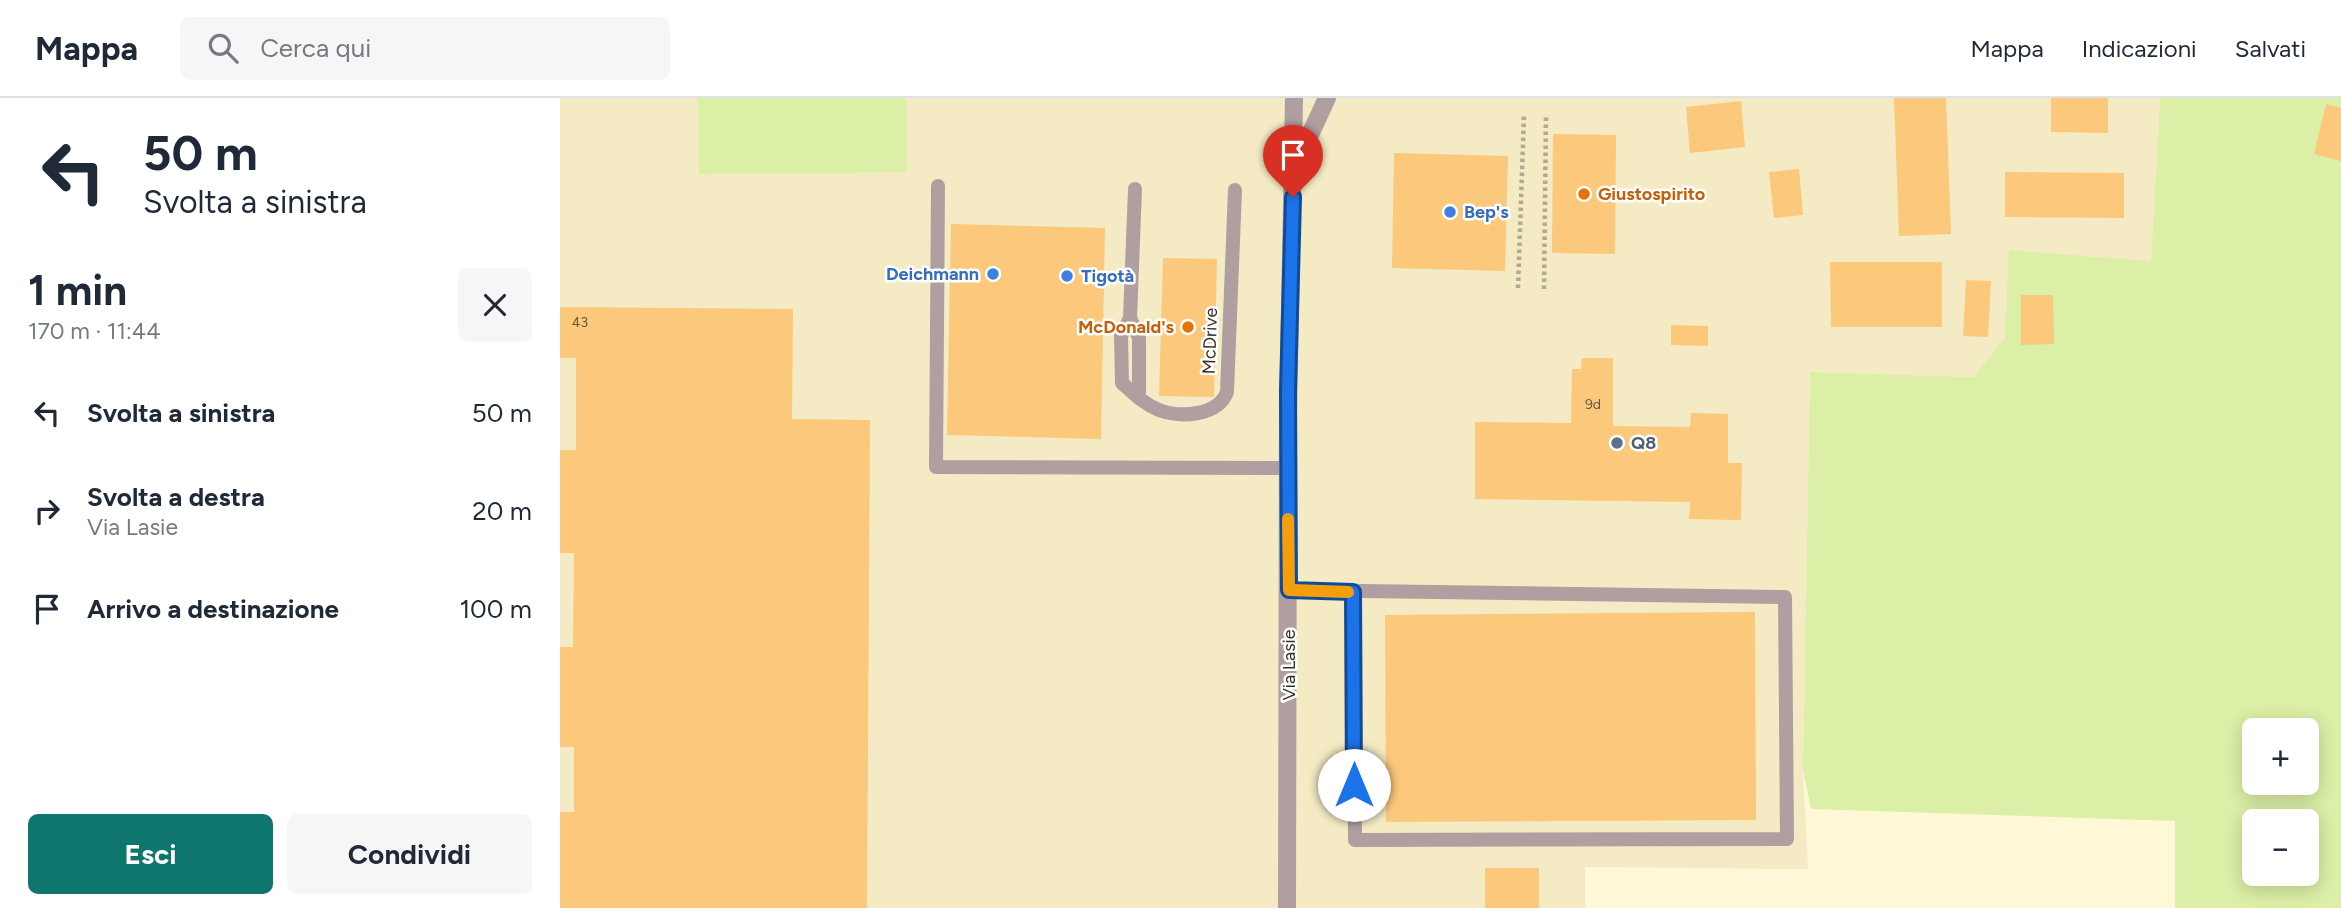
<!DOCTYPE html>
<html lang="it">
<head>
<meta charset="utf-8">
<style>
  :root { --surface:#fff; --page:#f6f6f7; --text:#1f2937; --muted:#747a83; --line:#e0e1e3; --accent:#0f766e }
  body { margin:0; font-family:Figtree,sans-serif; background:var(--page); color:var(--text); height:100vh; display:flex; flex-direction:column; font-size:26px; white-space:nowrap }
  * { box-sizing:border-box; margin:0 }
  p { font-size:23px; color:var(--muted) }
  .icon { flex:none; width:38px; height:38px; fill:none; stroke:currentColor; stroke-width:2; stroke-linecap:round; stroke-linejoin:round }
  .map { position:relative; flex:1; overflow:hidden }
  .details { display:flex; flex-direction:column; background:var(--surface); width:560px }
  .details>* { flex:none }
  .top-card { background:#fff; color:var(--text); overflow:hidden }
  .fabs { position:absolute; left:1682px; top:620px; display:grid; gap:14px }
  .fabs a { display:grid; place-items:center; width:77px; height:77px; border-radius:10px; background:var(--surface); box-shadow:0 4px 18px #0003; font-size:35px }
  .pin { position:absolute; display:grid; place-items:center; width:60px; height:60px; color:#fff; margin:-72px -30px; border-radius:50% 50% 50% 0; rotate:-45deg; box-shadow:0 0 7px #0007 }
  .pin .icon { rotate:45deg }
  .me { position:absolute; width:77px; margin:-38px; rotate:0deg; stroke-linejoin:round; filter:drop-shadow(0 0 5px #0008) }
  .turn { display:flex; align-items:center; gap:24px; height:147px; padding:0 28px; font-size:32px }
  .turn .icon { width:91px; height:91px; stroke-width:2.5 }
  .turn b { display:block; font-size:49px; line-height:60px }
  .round { display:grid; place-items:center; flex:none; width:74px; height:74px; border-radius:10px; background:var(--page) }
  .overview { display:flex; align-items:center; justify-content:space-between; height:119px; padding:0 28px }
  h1 { font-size:42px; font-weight:700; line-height:52px }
  .button { display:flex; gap:14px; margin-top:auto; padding:14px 28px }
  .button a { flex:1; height:80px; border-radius:10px; background:var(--accent); color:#fff; font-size:28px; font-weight:700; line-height:80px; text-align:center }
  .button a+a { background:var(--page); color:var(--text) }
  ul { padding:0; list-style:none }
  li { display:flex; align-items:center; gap:21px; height:98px; padding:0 28px }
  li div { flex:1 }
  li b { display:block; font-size:26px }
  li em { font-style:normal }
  header { display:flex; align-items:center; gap:42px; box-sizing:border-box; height:98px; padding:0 35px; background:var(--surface); border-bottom:2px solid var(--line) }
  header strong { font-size:33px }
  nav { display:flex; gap:38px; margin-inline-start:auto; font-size:24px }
  .search { width:490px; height:63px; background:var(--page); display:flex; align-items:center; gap:18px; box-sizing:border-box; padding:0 24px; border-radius:10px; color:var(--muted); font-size:26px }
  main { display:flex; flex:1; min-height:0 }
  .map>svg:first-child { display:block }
  .built { fill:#f4eac3 }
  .green { fill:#dcefa7; fill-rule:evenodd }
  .building { fill:#fbc87c }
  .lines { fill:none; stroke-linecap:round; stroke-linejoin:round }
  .path { stroke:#afaa90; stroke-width:4.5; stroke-dasharray:3.5 3.5; stroke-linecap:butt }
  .lane { stroke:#af9fa0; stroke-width:14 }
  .street { stroke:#af9fa0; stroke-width:18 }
  .route-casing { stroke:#114b97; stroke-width:18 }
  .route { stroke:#1a73e8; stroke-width:12 }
  .slow { stroke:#f59e0b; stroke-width:12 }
  .food-dot { fill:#e8710a; stroke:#fff; stroke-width:2.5 }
  .shop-dot { fill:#3f7fe0; stroke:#fff; stroke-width:2.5 }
  .service-dot { fill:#5c6f8a; stroke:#fff; stroke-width:2.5 }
  .labels { text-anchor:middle; stroke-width:5; stroke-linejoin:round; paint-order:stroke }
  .number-label { font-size:14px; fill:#67583c }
  .food-label { font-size:18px; font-weight:bold; fill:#c56008; stroke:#fff; text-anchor:start }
  .shop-label { font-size:18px; font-weight:bold; fill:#366cbe; stroke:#fff; text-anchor:start }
  .street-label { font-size:18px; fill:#363326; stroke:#fff }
  .service-label { font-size:18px; font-weight:bold; fill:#4e5e75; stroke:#fff; text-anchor:start }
</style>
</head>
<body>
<header>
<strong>Mappa</strong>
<div class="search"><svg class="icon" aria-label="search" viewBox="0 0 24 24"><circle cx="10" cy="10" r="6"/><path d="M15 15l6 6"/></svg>Cerca qui</div>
<nav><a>Mappa</a><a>Indicazioni</a><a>Salvati</a></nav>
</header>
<main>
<section class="details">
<div class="top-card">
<div class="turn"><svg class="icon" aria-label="left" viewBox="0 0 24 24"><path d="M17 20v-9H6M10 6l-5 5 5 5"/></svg><div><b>50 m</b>Svolta a sinistra</div></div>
</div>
<div class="overview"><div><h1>1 min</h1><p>170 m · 11:44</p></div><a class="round"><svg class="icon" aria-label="close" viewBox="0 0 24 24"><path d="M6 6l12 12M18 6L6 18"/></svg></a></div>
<ul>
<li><svg class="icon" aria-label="left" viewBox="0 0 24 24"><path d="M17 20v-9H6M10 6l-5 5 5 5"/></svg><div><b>Svolta a sinistra</b></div><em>50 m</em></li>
<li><svg class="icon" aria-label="right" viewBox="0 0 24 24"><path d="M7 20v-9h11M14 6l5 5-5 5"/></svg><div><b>Svolta a destra</b><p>Via Lasie</p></div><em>20 m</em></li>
<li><svg class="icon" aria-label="arrive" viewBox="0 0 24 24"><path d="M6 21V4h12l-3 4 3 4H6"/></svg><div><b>Arrivo a destinazione</b></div><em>100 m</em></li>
</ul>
<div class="button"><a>Esci</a><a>Condividi</a></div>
</section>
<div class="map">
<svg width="1781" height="810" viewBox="0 0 1781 810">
  <rect width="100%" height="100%" fill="#fff8d6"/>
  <!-- built -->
  <polygon class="built" points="0,0 1600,0 1591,163 1450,152 1445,239 1413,279 1250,274 1243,672 1248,771 1025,769 1025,810 0,810"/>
  <!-- green -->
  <g class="green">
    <polygon points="138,0 346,0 347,74 139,76"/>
    <path d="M1600 0H1781V810H1615V723L1251 711 1243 672 1250 274 1413 279 1445 239 1449 152 1591 163ZM1694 632H1746V684H1694ZM1694 723H1746V775H1694Z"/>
  </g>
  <!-- building -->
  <g class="building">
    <polygon points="1334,0 1386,0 1391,136 1339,138"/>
    <polygon points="1491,0 1548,0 1548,35 1491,34"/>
    <polygon points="1181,3 1185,49 1130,55 1126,9"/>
    <polygon points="1766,6 1781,10 1781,63 1754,56"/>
    <polygon points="993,36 1056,37 1055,156 992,155"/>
    <polygon points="834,55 948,58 945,173 832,170"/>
    <polygon points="1239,71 1243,117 1214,120 1209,74"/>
    <polygon points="1445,74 1564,75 1564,120 1445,119"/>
    <polygon points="391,126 545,130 541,341 387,337"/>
    <polygon points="603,160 657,161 654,299 599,298"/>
    <polygon points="1270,164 1382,164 1382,229 1271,229"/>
    <polygon points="1406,182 1431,183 1428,239 1403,238"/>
    <polygon points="1461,197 1493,197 1494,246 1461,247"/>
    <polygon points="0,209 233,211 232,321 310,322 307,810 0,810 0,714 14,714 14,649 0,649 0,549 13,549 14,455 0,455 0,352 16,352 16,260 0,260"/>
    <polygon points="1111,227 1148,228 1148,248 1111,247"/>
    <polygon points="1022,260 1053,260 1053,328 1130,329 1131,315 1168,316 1168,365 1182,365 1181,422 1129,421 1130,404 915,401 915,324 1011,325 1012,271 1021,271"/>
    <polygon points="1195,514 1196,722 826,724 825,517"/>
    <rect x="925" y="770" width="54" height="40"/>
  </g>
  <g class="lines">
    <!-- path -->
    <g class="path">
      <polyline points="958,190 964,17"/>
      <polyline points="984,191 986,18"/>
    </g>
    <!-- lane -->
    <g class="lane">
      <polyline points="378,88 376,369 728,370"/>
      <path d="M575 91 570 220 561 238 562 285C573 295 584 306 599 312 621 320 658 318 667 294L675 92"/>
      <polyline points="570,220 579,240 579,300"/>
      <polyline points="729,492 1225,499 1227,741 795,742 794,494"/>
    </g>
    <!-- street -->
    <g class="street">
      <polyline points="737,65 767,0"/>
      <polyline points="727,810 728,315 734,0"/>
    </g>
  </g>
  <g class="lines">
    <defs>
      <polyline id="route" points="733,99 728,293 729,492 793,494 794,687"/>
    </defs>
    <!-- route casing -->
    <use href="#route" class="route-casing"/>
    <!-- route -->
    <use href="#route" class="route"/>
    <!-- slow -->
    <polyline class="slow" points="728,421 729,492 788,494"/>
  </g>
  <!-- markers -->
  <g class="food-dot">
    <circle cx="1024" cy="96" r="7"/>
    <circle cx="628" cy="229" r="7"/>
  </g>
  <g class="shop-dot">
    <circle cx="890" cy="114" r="7"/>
    <circle cx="433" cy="176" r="7"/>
    <circle cx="507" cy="178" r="7"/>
  </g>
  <circle class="service-dot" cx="1057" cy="345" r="7"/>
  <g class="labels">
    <!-- number labels -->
    <g class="number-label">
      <text x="20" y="229">43</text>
      <text x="1033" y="311">9d</text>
    </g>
    <!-- food labels -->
    <g class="food-label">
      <text x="1038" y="102">Giustospirito</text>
      <text x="614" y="235" text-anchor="end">McDonald's</text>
    </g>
    <!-- shop labels -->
    <g class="shop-label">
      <text x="904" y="120">Bep's</text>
      <text x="419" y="182" text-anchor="end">Deichmann</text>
      <text x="521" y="184">Tigotà</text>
    </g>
    <!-- street labels -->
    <g class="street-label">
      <text transform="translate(650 243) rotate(-88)" y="6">McDrive</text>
      <text transform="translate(729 567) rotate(-90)" y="6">Via Lasie</text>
    </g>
    <!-- service labels -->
    <g class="service-label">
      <text x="1071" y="351">Q8</text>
    </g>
  </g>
</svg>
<div class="fabs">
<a>+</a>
<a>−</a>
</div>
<div class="pin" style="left:733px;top:99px;background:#d93025"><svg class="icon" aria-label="arrive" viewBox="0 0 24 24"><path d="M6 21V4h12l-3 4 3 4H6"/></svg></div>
<svg class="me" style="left:794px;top:687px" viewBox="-20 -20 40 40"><circle r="19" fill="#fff"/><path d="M0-13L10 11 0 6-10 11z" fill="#1a73e8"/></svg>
</div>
</main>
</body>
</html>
